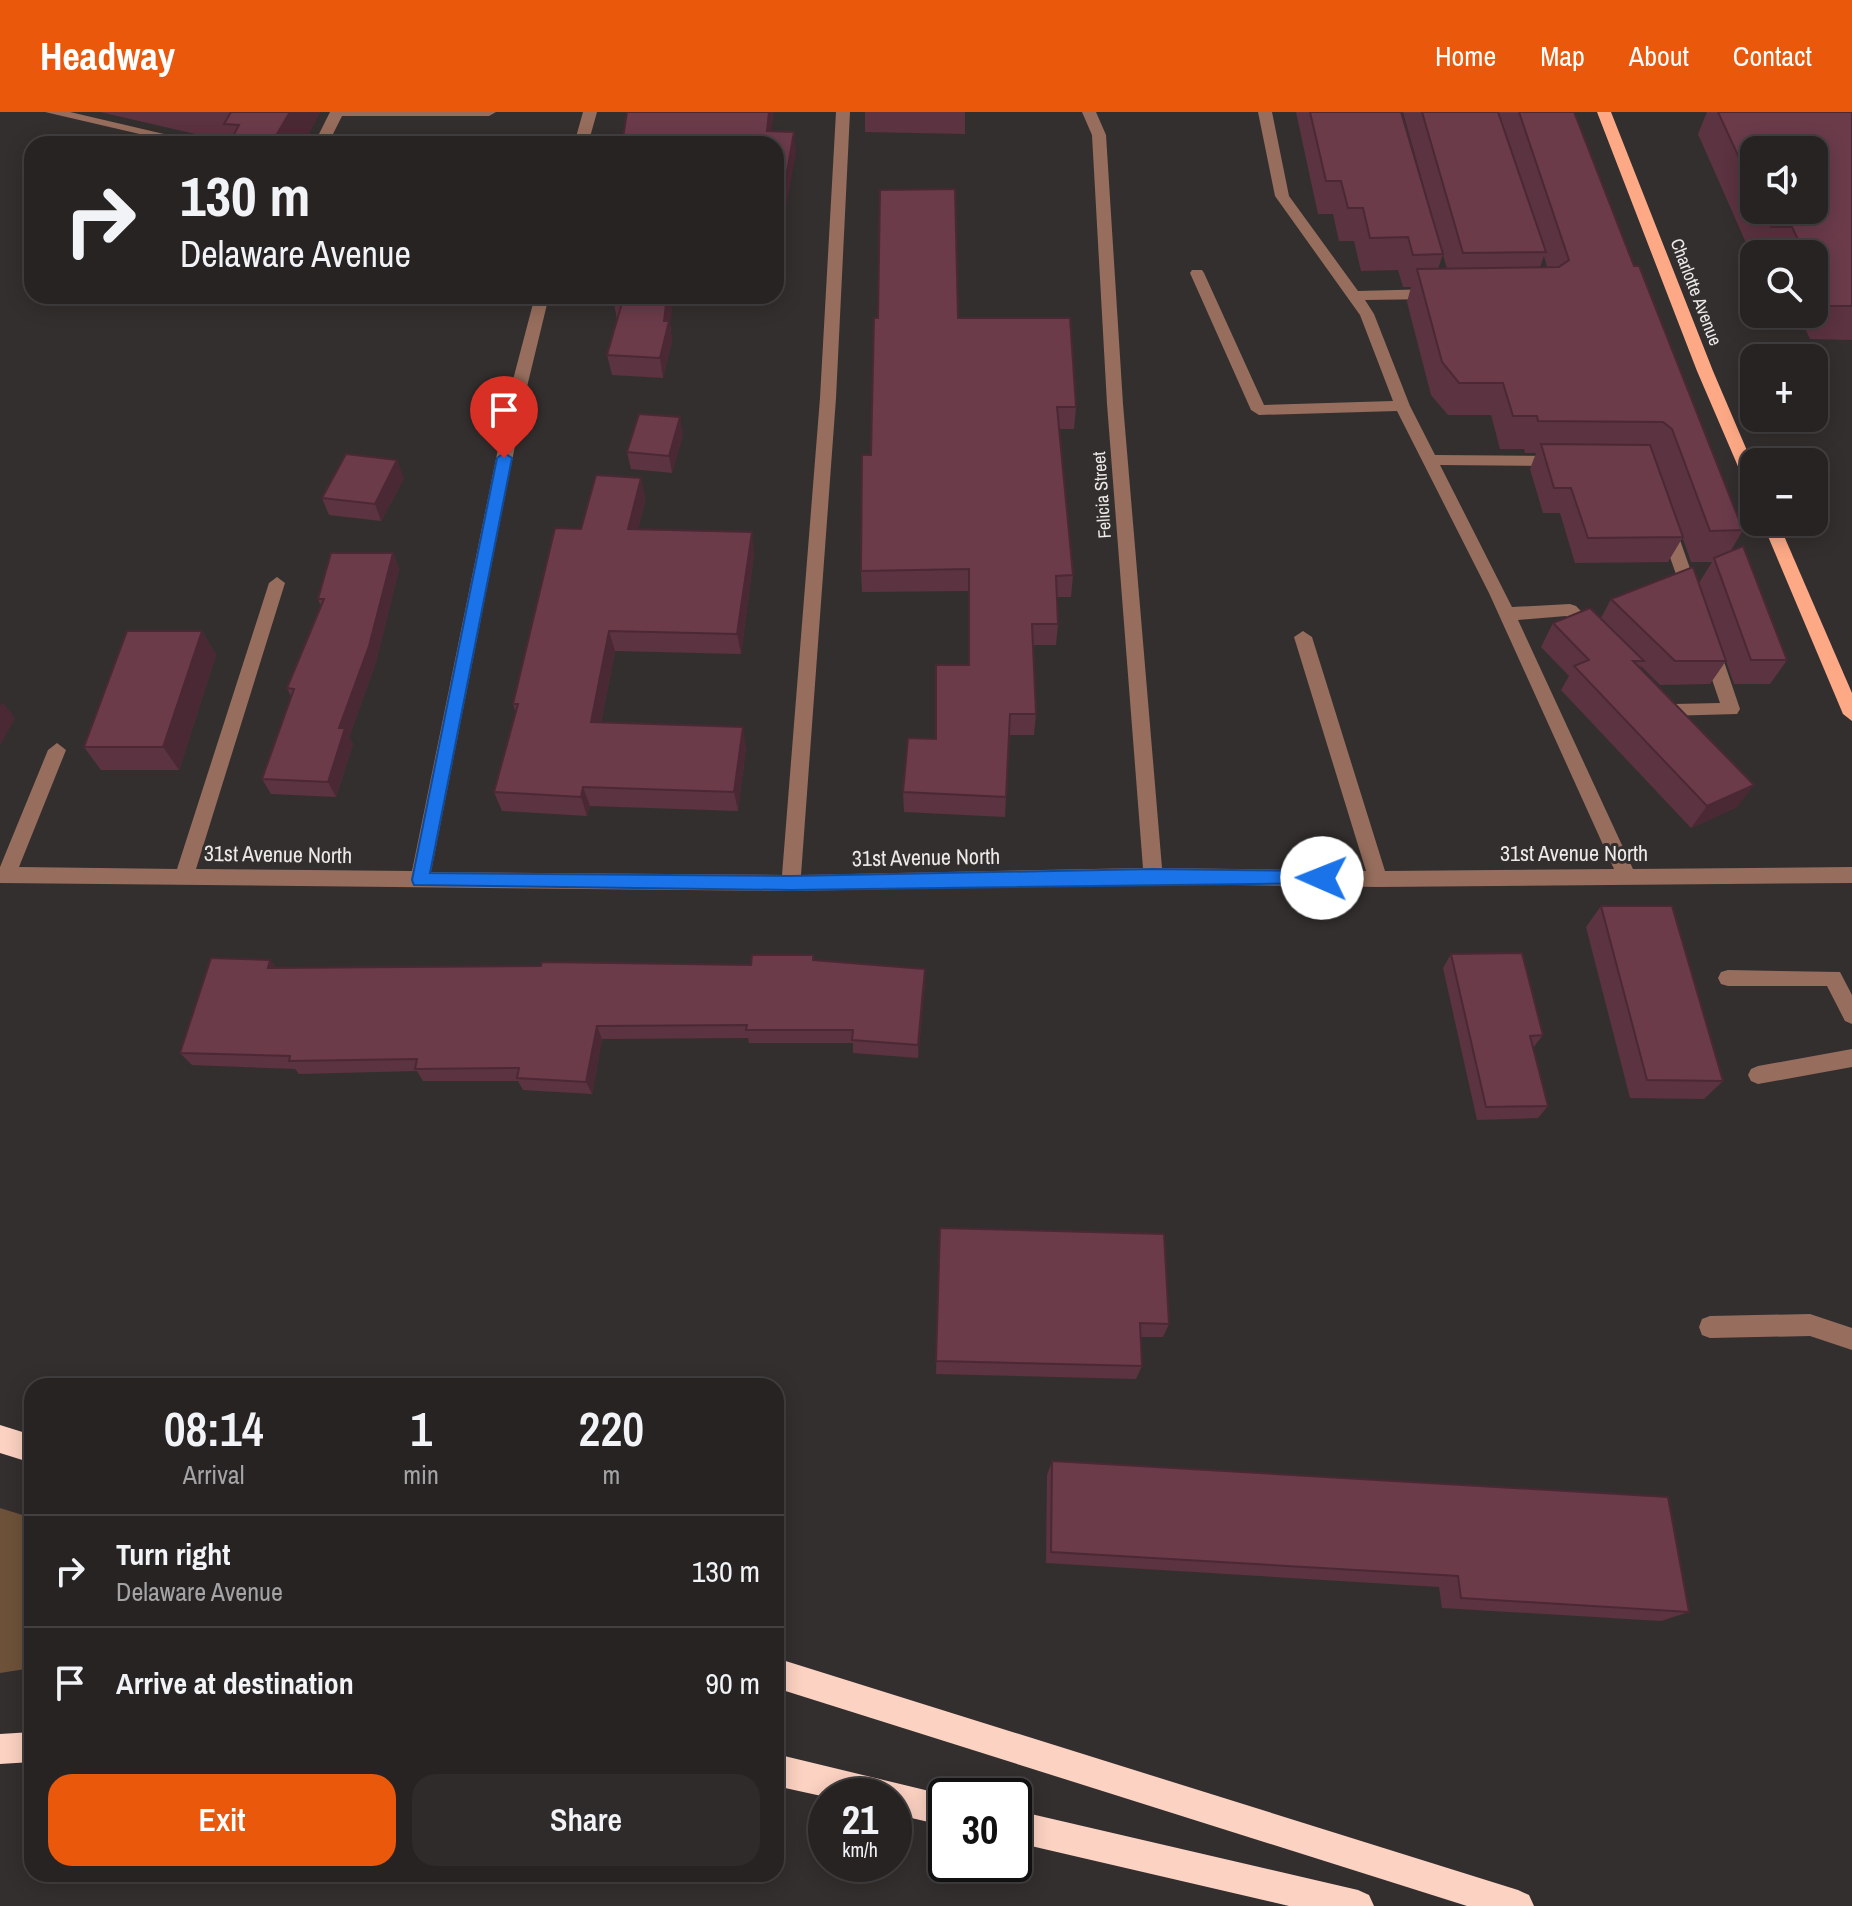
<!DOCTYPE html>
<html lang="en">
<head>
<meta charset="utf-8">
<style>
  :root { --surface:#272323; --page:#2f2b2b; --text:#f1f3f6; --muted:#a4a4a6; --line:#434041; --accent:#ea580c }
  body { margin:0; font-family:"Archivo Narrow",sans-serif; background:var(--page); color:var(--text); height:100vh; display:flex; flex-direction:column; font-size:30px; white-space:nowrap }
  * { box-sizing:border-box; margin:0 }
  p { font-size:26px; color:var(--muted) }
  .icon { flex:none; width:44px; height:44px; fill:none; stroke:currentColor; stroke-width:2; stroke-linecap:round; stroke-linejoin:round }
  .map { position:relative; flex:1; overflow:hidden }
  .details { position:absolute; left:24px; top:1266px; width:760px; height:504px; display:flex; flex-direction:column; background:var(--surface); border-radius:24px; box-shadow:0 4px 20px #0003,0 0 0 2px var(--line) }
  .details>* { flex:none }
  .top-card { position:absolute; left:24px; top:24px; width:760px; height:168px; border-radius:24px; box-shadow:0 4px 20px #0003,0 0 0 2px var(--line); background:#272323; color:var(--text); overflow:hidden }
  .tools { position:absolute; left:1740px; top:24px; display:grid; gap:16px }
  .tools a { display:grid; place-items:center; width:88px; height:88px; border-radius:16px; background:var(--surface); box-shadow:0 4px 20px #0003,0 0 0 2px var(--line); font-size:40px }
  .speed { position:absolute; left:808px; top:1666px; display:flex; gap:16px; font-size:40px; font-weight:700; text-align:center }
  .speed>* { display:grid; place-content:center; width:104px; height:104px; border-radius:50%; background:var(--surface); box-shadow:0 4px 20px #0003,0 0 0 2px var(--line); line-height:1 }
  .speed small { font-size:20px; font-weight:400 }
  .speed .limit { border:4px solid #111; border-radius:12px; background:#fff; color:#111 }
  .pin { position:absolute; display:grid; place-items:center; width:68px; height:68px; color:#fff; margin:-82px -34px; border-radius:50% 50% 50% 0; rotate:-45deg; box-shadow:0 0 8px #0007 }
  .pin .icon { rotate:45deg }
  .me { position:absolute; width:88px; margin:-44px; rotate:271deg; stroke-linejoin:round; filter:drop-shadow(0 0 6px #0008) }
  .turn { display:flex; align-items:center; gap:28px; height:168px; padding:0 24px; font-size:36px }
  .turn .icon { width:104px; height:104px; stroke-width:2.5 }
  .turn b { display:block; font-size:56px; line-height:68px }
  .eta { display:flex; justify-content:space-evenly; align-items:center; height:136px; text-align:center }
  .eta b { font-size:48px; font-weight:600; line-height:56px }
  .action { display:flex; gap:16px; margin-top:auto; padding:16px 24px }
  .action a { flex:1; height:92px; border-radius:24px; background:var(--accent); color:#fff; font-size:32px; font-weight:600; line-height:92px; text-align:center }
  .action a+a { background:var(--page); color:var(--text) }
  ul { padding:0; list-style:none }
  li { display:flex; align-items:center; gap:24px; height:112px; padding:0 24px; border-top:2px solid var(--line) }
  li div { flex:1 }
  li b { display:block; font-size:30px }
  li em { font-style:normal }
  header { display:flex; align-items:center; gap:48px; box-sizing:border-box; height:112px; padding:0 40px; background:var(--accent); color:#fff }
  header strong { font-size:38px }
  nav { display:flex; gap:44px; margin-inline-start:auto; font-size:28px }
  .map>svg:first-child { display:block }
  .green { fill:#6d5239 }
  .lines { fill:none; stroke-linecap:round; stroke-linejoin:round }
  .minor { fill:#976e5d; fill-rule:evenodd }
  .major { fill:#fda986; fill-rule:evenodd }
  .highway { fill:#fcd2c2; fill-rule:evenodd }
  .wall { fill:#5c3340; fill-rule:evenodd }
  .shaded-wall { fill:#4b2934 }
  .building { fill:#6b3b4a; stroke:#4b2934; stroke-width:2 }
  .route { fill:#1a73e8; stroke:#114b97; stroke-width:2 }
  .labels { text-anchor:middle; stroke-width:6; stroke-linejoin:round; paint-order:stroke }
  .far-street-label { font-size:18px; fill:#ece9e9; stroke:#342f2f }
  .street-label { font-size:22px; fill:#ece9e9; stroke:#342f2f }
</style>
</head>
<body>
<header>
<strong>Headway</strong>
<nav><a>Home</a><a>Map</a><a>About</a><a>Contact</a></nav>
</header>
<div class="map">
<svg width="1852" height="1794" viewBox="0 0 1852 1794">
  <rect width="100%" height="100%" fill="#342f2f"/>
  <!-- green -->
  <polygon class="green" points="0,1396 32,1406 32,1556 0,1561"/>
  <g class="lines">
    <!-- minor -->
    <g class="minor">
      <polygon points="45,0 70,0 181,26 174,30"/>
      <polygon points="330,0 496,0 489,4 342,4 328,32 314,32"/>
      <polygon points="583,0 597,0 588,32 574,32"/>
      <polygon points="836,0 850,0 836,286 801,763 1143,756 1107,292 1092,23 1082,0 1096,0 1106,23 1123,292 1162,756 1366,759 1294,525 1303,519 1312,525 1385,759 1614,757 1489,481 1397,299 1259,303 1251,298 1190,161 1192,158 1202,158 1204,161 1264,293 1393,289 1360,203 1275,84 1258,0 1272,0 1289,84 1358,179 1434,177 1441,182 1434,187 1365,188 1374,202 1410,294 1435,343 1557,344 1565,349 1557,354 1440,353 1512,495 1570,492 1576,494 1602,521 1599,525 1587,525 1566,504 1518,508 1633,757 1852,755 1852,771 1378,775 1153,772 791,779 0,771 0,755 48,638 57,631 66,638 19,755 177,757 269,471 277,465 285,471 196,757 412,759 509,283 535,184 549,184 525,283 431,760 782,763 820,286"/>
      <polygon points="166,184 456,184 449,189 188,191 168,187"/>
      <polygon points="1667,408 1675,414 1699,482 1697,486 1691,488 1683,482 1659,414"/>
      <polygon points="1710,529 1719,535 1740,597 1737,602 1665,604 1652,588 1655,583 1667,583 1675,592 1720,591 1701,535"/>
      <polygon points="1728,858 1840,860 1852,883 1852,912 1845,909 1827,874 1728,874 1721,872 1718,866 1721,860"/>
      <polygon points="1852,937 1852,955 1758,972 1751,969 1748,963 1751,957 1758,954"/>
      <polygon points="1810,1202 1852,1216 1852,1238 1810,1224 1710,1226 1702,1223 1699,1215 1702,1207 1710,1204"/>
    </g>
    <!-- major -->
    <g class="major">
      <polygon points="1597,0 1611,0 1713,259 1754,355 1754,378 1746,373 1697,259"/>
      <polygon points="1762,410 1778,410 1852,581 1852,609 1843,602"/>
    </g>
    <!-- highway -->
    <g class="highway">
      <polygon points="0,1313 32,1323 32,1351 0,1341"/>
      <polygon points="776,1546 1518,1778 1529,1783 1534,1794 1467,1794 776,1576"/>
      <polygon points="32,1620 32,1650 0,1652 0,1622"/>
      <polygon points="776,1642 950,1684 946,1684 946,1714 894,1702 894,1684 826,1685 776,1674"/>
      <polygon points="1014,1698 1358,1778 1369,1783 1374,1794 1289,1794 1014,1730"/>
    </g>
  </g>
  <!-- wall -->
  <g class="wall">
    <polygon points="100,0 320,0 303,32 229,32 230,30"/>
    <polygon points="865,0 965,0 965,22 865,20"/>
    <path d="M1296 0H1401L1443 142 1438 157H1447L1403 0H1574L1634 154 1743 418 1730 440 1787 548 1770 572H1734L1726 549 1710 572 1660 573 1641 554 1640 556 1737 695 1691 716 1561 578 1569 564 1541 535 1553 511 1601 506 1611 487 1699 471 1712 450H1691L1656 349 1683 425 1668 450 1575 451 1560 401H1543L1530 357 1536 341H1525L1524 337H1500L1491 303H1448L1431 283 1407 190 1411 175H1403L1398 158 1361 159 1354 129H1339L1333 102H1318ZM1544 144 1547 155H1540Z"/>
    <path d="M1707 0H1852V228L1810 227 1798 202H1814V142H1754V149L1698 22ZM1754 38 1814 98H1754Z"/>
    <polygon points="615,184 670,212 672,229 663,266 612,263 607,243 617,208 614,191"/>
    <polygon points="958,206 1076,295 1074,317 1059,317 1073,463 1071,485 1057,485 1058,512 1056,533 1033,533 1036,602 1034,623 1009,623 1005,705 904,700 903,680 936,627 968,553 968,479 862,480 861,459"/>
    <polygon points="683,322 672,361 631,357 627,340"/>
    <polygon points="404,366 381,409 329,403 322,386"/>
    <polygon points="641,366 645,388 638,417 754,442 741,542 615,539 601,610 746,635 738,699 590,694 587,704 502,699 494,680 516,601 513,592 581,417"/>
    <polygon points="393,441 399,457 376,550 349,625 353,632 336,685 271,682 262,667 291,584 287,576 321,494 318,487"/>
    <polygon points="202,519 216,543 179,658 101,658 84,635"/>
    <polygon points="1601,794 1723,969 1704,987 1630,986 1586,815"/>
    <polygon points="1451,842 1543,923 1533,936 1548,994 1538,1006 1477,1008 1443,856"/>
    <polygon points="813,843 814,848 925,870 918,946 853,941 853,931 749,931 748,926 602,927 592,982 523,978 518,969 423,969 417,959 299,962 295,957 192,953 180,941 270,848 276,856 751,853"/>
    <polygon points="940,1116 1169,1212 1163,1225 1141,1225 1142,1254 1136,1267 936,1262"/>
    <polygon points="1052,1349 1689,1500 1661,1509 1442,1496 1439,1475 1046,1451 1047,1363"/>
  </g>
  <!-- shaded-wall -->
  <g class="shaded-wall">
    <polygon points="290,0 320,0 303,32 271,32"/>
    <polygon points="769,0 774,0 770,32 767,19"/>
    <polygon points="794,20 796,40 777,145 776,122"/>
    <polygon points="667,184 674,184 670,212 672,229 663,266 660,246"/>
    <polygon points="680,305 683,322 672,361 669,344"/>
    <polygon points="397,348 404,366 381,409 375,392"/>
    <polygon points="641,366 645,388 633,438 628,417"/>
    <polygon points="752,420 754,442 741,542 737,522"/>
    <polygon points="393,441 399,457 376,550 349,625 353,632 336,685 328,670 339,616"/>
    <polygon points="202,519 216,543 179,658 163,635"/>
    <polygon points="609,519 615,539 597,630 591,610"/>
    <polygon points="2,590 15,606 0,634 0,594"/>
    <polygon points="743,615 746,635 738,699 734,680"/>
    <polygon points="1754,673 1737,695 1691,716 1707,694"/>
    <polygon points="583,675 590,694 587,704 581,685"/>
    <polygon points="270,848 280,862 268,856"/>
    <polygon points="925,857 925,870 918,946 918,933"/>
    <polygon points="597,914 602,927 592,982 586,970"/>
  </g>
  <!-- building -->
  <g class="building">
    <polygon points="231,0 290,0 271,32 229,32 239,13 224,12"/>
    <polygon points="627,0 769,0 767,19 794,20 776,122 776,32 622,32"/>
    <polygon points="1310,0 1401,0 1443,142 1413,143 1408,125 1370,126 1363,96 1348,96 1341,69 1326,69"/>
    <polygon points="1422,0 1498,0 1546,140 1463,141"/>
    <polygon points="1519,0 1574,0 1634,154 1639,154 1743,418 1710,419 1672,317 1663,310 1538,309 1537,304 1513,304 1503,271 1459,271 1442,250 1417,157 1559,155 1569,148"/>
    <polygon points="1718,0 1852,0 1852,194 1829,194 1814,162 1814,142 1805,142 1792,115 1771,115 1764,98 1814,98 1814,38 1754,38 1754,78"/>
    <polygon points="955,77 958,206 1070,206 1076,295 1057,295 1073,463 1056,464 1058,512 1032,512 1036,602 1010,602 1006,685 903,680 908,626 936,627 936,553 969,553 969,457 861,459 862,343 871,343 874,206 878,206 880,78"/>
    <polygon points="615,184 667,184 664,209 669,209 660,246 607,243 622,191 614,191"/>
    <polygon points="639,302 680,305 669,344 627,340"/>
    <polygon points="1541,332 1650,333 1683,425 1588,426 1571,376 1554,376"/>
    <polygon points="346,342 397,348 375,392 322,386"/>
    <polygon points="596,363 641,366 628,417 752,420 737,522 609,519 591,610 743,615 734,680 583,675 581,685 494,680 518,592 513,592 555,416 581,417"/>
    <polygon points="1743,434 1787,548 1751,548 1714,446"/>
    <polygon points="331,441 393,441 369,534 339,616 345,616 328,670 262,667 294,577 287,576 324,487 318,487"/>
    <polygon points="1693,455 1726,549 1675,549 1611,487"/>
    <polygon points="1590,496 1644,549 1633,549 1754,673 1707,694 1574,554 1589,548 1553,511"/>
    <polygon points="127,519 202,519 163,635 84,635"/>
    <polygon points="1601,794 1672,794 1723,969 1647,968"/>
    <polygon points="1522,841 1543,923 1530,924 1548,994 1486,995 1451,842"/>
    <polygon points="752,843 813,843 813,848 925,857 918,933 852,928 853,918 746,918 747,913 597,914 586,970 517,966 519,956 415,957 417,947 289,949 290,944 180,941 211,846 270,848 268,856 541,854 542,850 751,853"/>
    <polygon points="940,1116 1164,1122 1169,1212 1140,1211 1142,1254 936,1249"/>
    <polygon points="1052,1349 1668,1385 1689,1500 1461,1486 1458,1464 1051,1440"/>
  </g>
  <!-- route -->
  <polygon class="route" points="504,341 512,346 430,761 791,764 1153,757 1322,759 1330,766 1328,771 791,778 414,773 412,768 497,346"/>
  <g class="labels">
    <!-- far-street labels -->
    <g class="far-street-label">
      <text transform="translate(1696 180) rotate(69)" y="6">Charlotte Avenue</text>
      <text transform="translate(1102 383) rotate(-94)" y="6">Felicia Street</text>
    </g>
    <!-- street labels -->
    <g class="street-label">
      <text x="1574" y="749">31st Avenue North</text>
      <text transform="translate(278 742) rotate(1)" y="8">31st Avenue North</text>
      <text transform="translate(926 745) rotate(-1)" y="8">31st Avenue North</text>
    </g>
  </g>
</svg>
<div class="tools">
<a><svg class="icon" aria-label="sound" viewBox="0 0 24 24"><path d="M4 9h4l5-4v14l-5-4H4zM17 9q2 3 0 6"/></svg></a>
<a><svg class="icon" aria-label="search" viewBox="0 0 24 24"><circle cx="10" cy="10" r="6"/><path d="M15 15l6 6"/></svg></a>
<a>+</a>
<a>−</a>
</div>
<div class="speed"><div>21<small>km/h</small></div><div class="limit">30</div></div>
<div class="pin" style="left:504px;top:346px;background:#d93025"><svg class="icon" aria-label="arrive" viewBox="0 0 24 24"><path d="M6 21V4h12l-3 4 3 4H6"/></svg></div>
<svg class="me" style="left:1322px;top:766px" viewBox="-20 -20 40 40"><circle r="19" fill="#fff"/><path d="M0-13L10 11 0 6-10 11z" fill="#1a73e8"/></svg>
<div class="top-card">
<div class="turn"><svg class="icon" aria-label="right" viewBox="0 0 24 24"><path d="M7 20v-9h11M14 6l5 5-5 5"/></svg><div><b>130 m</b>Delaware Avenue</div></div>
</div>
<section class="details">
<div class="eta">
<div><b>08:14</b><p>Arrival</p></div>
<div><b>1</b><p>min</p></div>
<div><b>220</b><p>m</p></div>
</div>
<ul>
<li><svg class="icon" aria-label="right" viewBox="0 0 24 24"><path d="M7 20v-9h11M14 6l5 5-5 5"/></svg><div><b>Turn right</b><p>Delaware Avenue</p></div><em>130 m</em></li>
<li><svg class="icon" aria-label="arrive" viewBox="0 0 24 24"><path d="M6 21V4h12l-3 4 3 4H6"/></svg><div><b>Arrive at destination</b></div><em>90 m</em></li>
</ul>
<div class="action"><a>Exit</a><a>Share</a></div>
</section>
</div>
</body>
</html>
